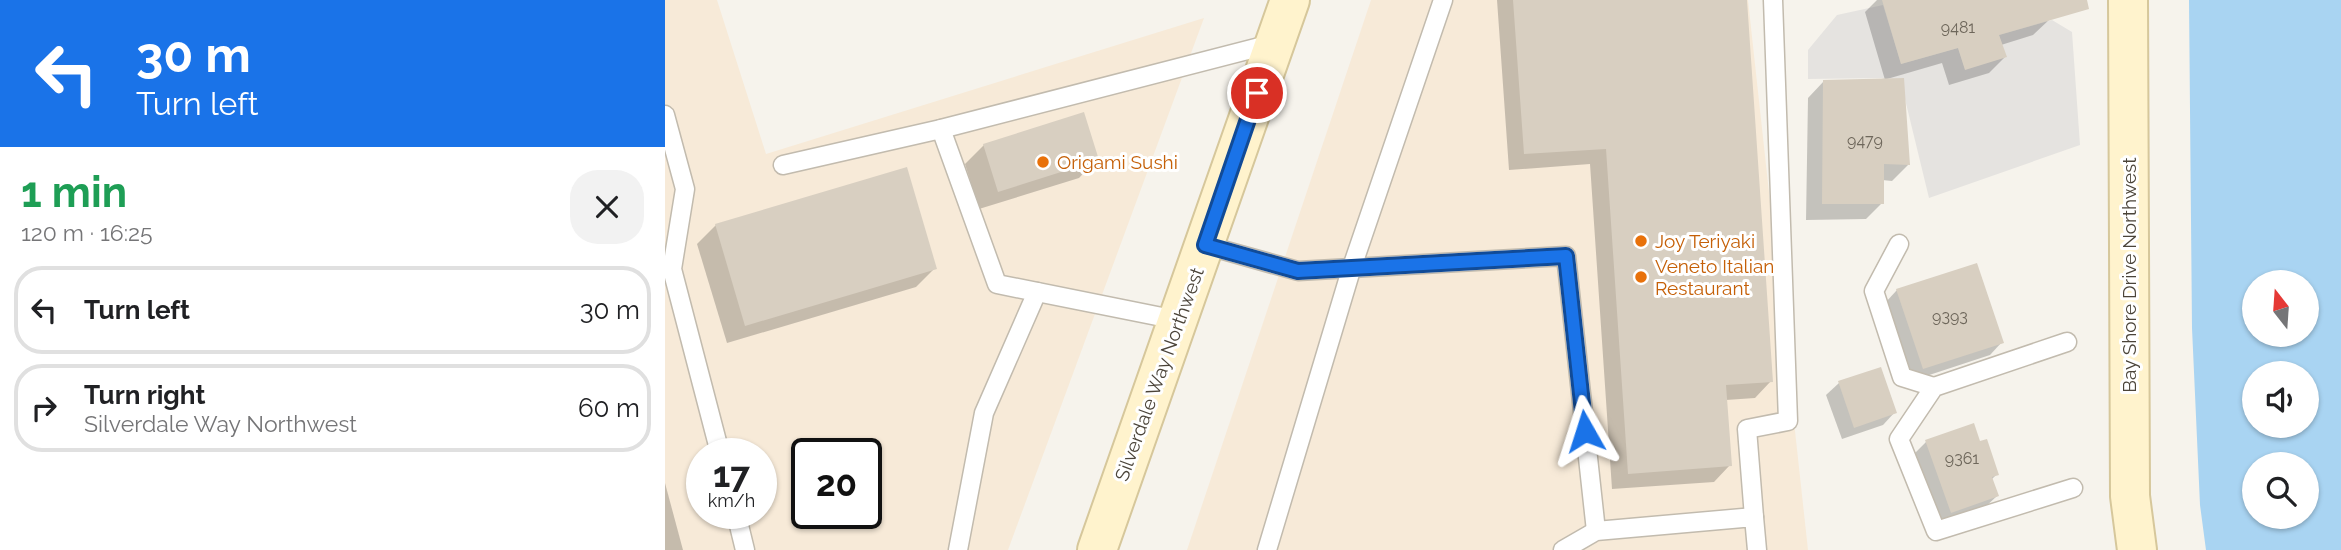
<!DOCTYPE html>
<html lang="en">
<head>
<meta charset="utf-8">
<style>
  :root { --surface:#fff; --page:#f2f2f2; --text:#202124; --muted:#757577; --line:#e0e0e0 }
  body { margin:0; font-family:Raleway,sans-serif; background:var(--page); color:var(--text); height:100vh; display:flex; flex-direction:column; font-size:26px; white-space:nowrap }
  * { box-sizing:border-box; margin:0 }
  p { font-size:23px; color:var(--muted) }
  .icon { flex:none; width:38px; height:38px; fill:none; stroke:currentColor; stroke-width:2; stroke-linecap:round; stroke-linejoin:round }
  .map { position:relative; flex:1; overflow:hidden }
  .panel { display:flex; flex-direction:column; background:var(--surface); width:665px }
  .panel>* { flex:none }
  .top-card { background:#1a73e8; color:#fff; overflow:hidden }
  .needle { width:46px; rotate:343deg }
  .tools { position:absolute; left:1577px; top:270px; display:grid; gap:14px }
  .tools a { display:grid; place-items:center; width:77px; height:77px; border-radius:50%; background:var(--surface); box-shadow:0 2px 5px #0004; font-size:35px }
  .speed { position:absolute; left:21px; top:438px; display:flex; gap:14px; font-size:35px; font-weight:700; text-align:center }
  .speed>* { display:grid; place-content:center; width:91px; height:91px; border-radius:50%; background:var(--surface); box-shadow:0 2px 5px #0004; line-height:1 }
  .speed small { font-size:18px; font-weight:400 }
  .speed .limit { border:4px solid #111; border-radius:10px; background:#fff; color:#111 }
  .pin { position:absolute; display:grid; place-items:center; width:60px; height:60px; color:#fff; margin:-30px; border:4px solid #fff; border-radius:50%; box-shadow:0 2px 7px #0007 }
  .me { position:absolute; width:77px; margin:-38px; rotate:354deg; stroke-linejoin:round; filter:drop-shadow(0 0 5px #0008) }
  .turn { display:flex; align-items:center; gap:24px; height:147px; padding:0 21px; font-size:32px }
  .turn .icon { width:91px; height:91px; stroke-width:2.5 }
  .turn b { display:block; font-size:49px; line-height:60px }
  .round { display:grid; place-items:center; flex:none; width:74px; height:74px; border-radius:28px; background:var(--page) }
  .head { display:flex; align-items:center; justify-content:space-between; height:119px; padding:0 21px }
  h1 { font-size:42px; font-weight:700; line-height:52px; color:#1e9e55 }
  ul { padding:0; list-style:none }
  li { display:flex; align-items:center; gap:21px; height:88px; margin:0 14px 10px; padding:0 7px; border:4px solid var(--line); border-radius:28px }
  li div { flex:1 }
  li b { display:block; font-size:26px }
  li em { font-style:normal }
  main { display:flex; flex:1; min-height:0 }
  .map>svg:first-child { display:block }
  .commercial { fill:#f7ead8; fill-rule:evenodd }
  .parking { fill:#e5e3e0 }
  .water { fill:#a9d4f2; fill-rule:evenodd }
  .shadow { fill:#0003 }
  .building { fill:#d8cfc1 }
  .lines { fill:none; stroke-linecap:round; stroke-linejoin:round }
  .lane-casing { stroke:#c2bbae; stroke-width:21 }
  .secondary-casing { stroke:#d6c79b; stroke-width:42 }
  .lane { stroke:#fff; stroke-width:18 }
  .secondary { stroke:#fff3cd; stroke-width:38 }
  .route-casing { stroke:#114b97; stroke-width:18 }
  .route { stroke:#1a73e8; stroke-width:12 }
  .food-dot { fill:#e8710a; stroke:#fff; stroke-width:2.5 }
  .labels { text-anchor:middle; stroke-width:6; stroke-linejoin:round; paint-order:stroke }
  .number-label { font-size:16px; fill:#6e675b }
  .food-label { font-size:19px; fill:#c56008; stroke:#fff; text-anchor:start }
  .street-label { font-size:19px; fill:#4b4439; stroke:#fff }
</style>
</head>
<body>
<main>
<section class="panel">
<div class="top-card">
<div class="turn"><svg class="icon" aria-label="left" viewBox="0 0 24 24"><path d="M17 20v-9H6M10 6l-5 5 5 5"/></svg><div><b>30 m</b>Turn left</div></div>
</div>
<div class="head"><div><h1>1 min</h1><p>120 m · 16:25</p></div><a class="round"><svg class="icon" aria-label="close" viewBox="0 0 24 24"><path d="M6 6l12 12M18 6L6 18"/></svg></a></div>
<ul>
<li><svg class="icon" aria-label="left" viewBox="0 0 24 24"><path d="M17 20v-9H6M10 6l-5 5 5 5"/></svg><div><b>Turn left</b></div><em>30 m</em></li>
<li><svg class="icon" aria-label="right" viewBox="0 0 24 24"><path d="M7 20v-9h11M14 6l5 5-5 5"/></svg><div><b>Turn right</b><p>Silverdale Way Northwest</p></div><em>60 m</em></li>
</ul>
</section>
<div class="map">
<svg width="1676" height="550" viewBox="0 0 1676 550">
  <rect width="100%" height="100%" fill="#f6f3ec"/>
  <!-- commercial -->
  <g class="commercial">
    <path d="M0 0H52L101 154 539 18 343 550H0ZM37 453H96V513H37ZM142 453H201V513H142Z"/>
    <polygon points="706,0 1083,0 1143,550 522,550"/>
  </g>
  <!-- parking -->
  <polygon class="parking" points="1218,5 1236,64 1293,48 1300,69 1341,57 1334,35 1387,20 1407,32 1415,145 1264,198 1239,95 1217,78 1143,79 1143,50 1172,15"/>
  <!-- water -->
  <path class="water" d="M1524 0H1676V550H1541L1535 505 1527 328ZM1589 282H1642V334H1589ZM1589 373H1642V425H1589ZM1589 464H1642V516H1589Z"/>
  <!-- shadow -->
  <g class="shadow">
    <polygon points="832,0 1080,0 1106,381 1090,398 1061,400 1065,465 1049,482 947,489 925,164 844,170"/>
    <polygon points="1212,0 1379,0 1385,19 1368,35 1336,45 1340,57 1324,73 1284,85 1277,63 1222,79 1243,165 1227,181 1217,180 1217,203 1201,219 1141,220 1143,98 1159,81 1220,80 1200,12"/>
    <polygon points="319,145 432,159 414,178 314,209 300,164"/>
    <polygon points="51,225 270,268 251,287 62,343 32,244"/>
    <polygon points="1232,290 1337,342 1325,355 1246,381 1220,303"/>
    <polygon points="1174,383 1230,412 1218,425 1177,439 1161,395"/>
    <polygon points="1261,442 1314,443 1332,474 1326,480 1332,496 1319,508 1273,524 1249,454"/>
    <polygon points="0,483 18,550 0,550"/>
  </g>
  <!-- building -->
  <g class="building">
    <polygon points="848,0 1082,0 1108,382 1061,385 1067,466 963,474 941,149 859,154"/>
    <polygon points="1217,0 1422,0 1424,9 1334,35 1342,57 1300,70 1293,48 1236,64"/>
    <polygon points="1239,78 1245,165 1219,164 1219,204 1157,204 1158,80"/>
    <polygon points="419,112 434,160 333,192 318,144"/>
    <polygon points="242,167 272,269 80,326 50,224"/>
    <polygon points="1312,263 1339,343 1258,369 1231,289"/>
    <polygon points="1216,367 1232,413 1189,428 1173,381"/>
    <polygon points="1309,423 1315,441 1322,439 1334,475 1327,477 1334,496 1286,513 1260,440"/>
  </g>
  <g class="lines">
    <defs>
      <g id="lane">
        <polyline points="0,115 20,189 7,269 55,453"/>
        <polyline points="276,129 332,284 512,320"/>
        <polyline points="118,165 276,129 610,43"/>
        <polyline points="1234,244 1209,291 1237,377 1269,387"/>
        <polyline points="540,245 633,271 901,256 931,531"/>
        <polyline points="1402,342 1269,387 1234,439 1271,531 1408,488"/>
        <polyline points="71,513 80,550"/>
        <polyline points="1089,517 1082,429 1123,421 1108,0"/>
        <polyline points="293,550 319,413 372,292"/>
        <polyline points="602,550 686,270 778,0"/>
        <polyline points="898,550 931,531 1089,517 1092,550"/>
      </g>
      <g id="secondary">
        <polyline points="1463,0 1465,496 1472,550"/>
        <polyline points="432,550 625,0"/>
      </g>
    </defs>
    <!-- lane casing -->
    <use href="#lane" class="lane-casing"/>
    <!-- secondary casing -->
    <use href="#secondary" class="secondary-casing"/>
    <!-- lane -->
    <use href="#lane" class="lane"/>
    <!-- secondary -->
    <use href="#secondary" class="secondary"/>
  </g>
  <g class="lines">
    <defs>
      <polyline id="route" points="592,93 540,245 633,271 901,256 920,431"/>
    </defs>
    <!-- route casing -->
    <use href="#route" class="route-casing"/>
    <!-- route -->
    <use href="#route" class="route"/>
  </g>
  <!-- markers -->
  <g class="food-dot">
    <circle cx="378" cy="162" r="7"/>
    <circle cx="976" cy="241" r="7"/>
    <circle cx="976" cy="277" r="7"/>
  </g>
  <g class="labels">
    <!-- number labels -->
    <g class="number-label">
      <text x="1293" y="33">9481</text>
      <text x="1200" y="146">9479</text>
      <text x="1285" y="322">9393</text>
      <text x="1297" y="464">9361</text>
    </g>
    <!-- food labels -->
    <g class="food-label">
      <text x="392" y="169">Origami Sushi</text>
      <text x="990" y="248">Joy Teriyaki</text>
      <text x="990" y="273">Veneto Italian<tspan x="990" dy="22">Restaurant</tspan></text>
    </g>
    <!-- street labels -->
    <g class="street-label">
      <text transform="translate(1464 275) rotate(-90)" y="7">Bay Shore Drive Northwest</text>
      <text transform="translate(494 374) rotate(-70)" y="7">Silverdale Way Northwest</text>
    </g>
  </g>
</svg>
<div class="tools">
<a><svg class="needle" viewBox="-14 -14 28 28"><path d="M0-13l5 13h-10z" fill="#e53935"/><path d="M0 13l5-13h-10z" fill="#757577"/></svg></a>
<a><svg class="icon" aria-label="sound" viewBox="0 0 24 24"><path d="M4 9h4l5-4v14l-5-4H4zM17 9q2 3 0 6"/></svg></a>
<a><svg class="icon" aria-label="search" viewBox="0 0 24 24"><circle cx="10" cy="10" r="6"/><path d="M15 15l6 6"/></svg></a>
</div>
<div class="speed"><div>17<small>km/h</small></div><div class="limit">20</div></div>
<div class="pin" style="left:592px;top:93px;background:#d93025"><svg class="icon" aria-label="arrive" viewBox="0 0 24 24"><path d="M6 21V4h12l-3 4 3 4H6"/></svg></div>
<svg class="me" style="left:920px;top:431px" viewBox="-20 -20 40 40"><path d="M0-17L14 15 0 8-14 15z" fill="#1a73e8" stroke="#fff" stroke-width="4"/></svg>
</div>
</main>
</body>
</html>
